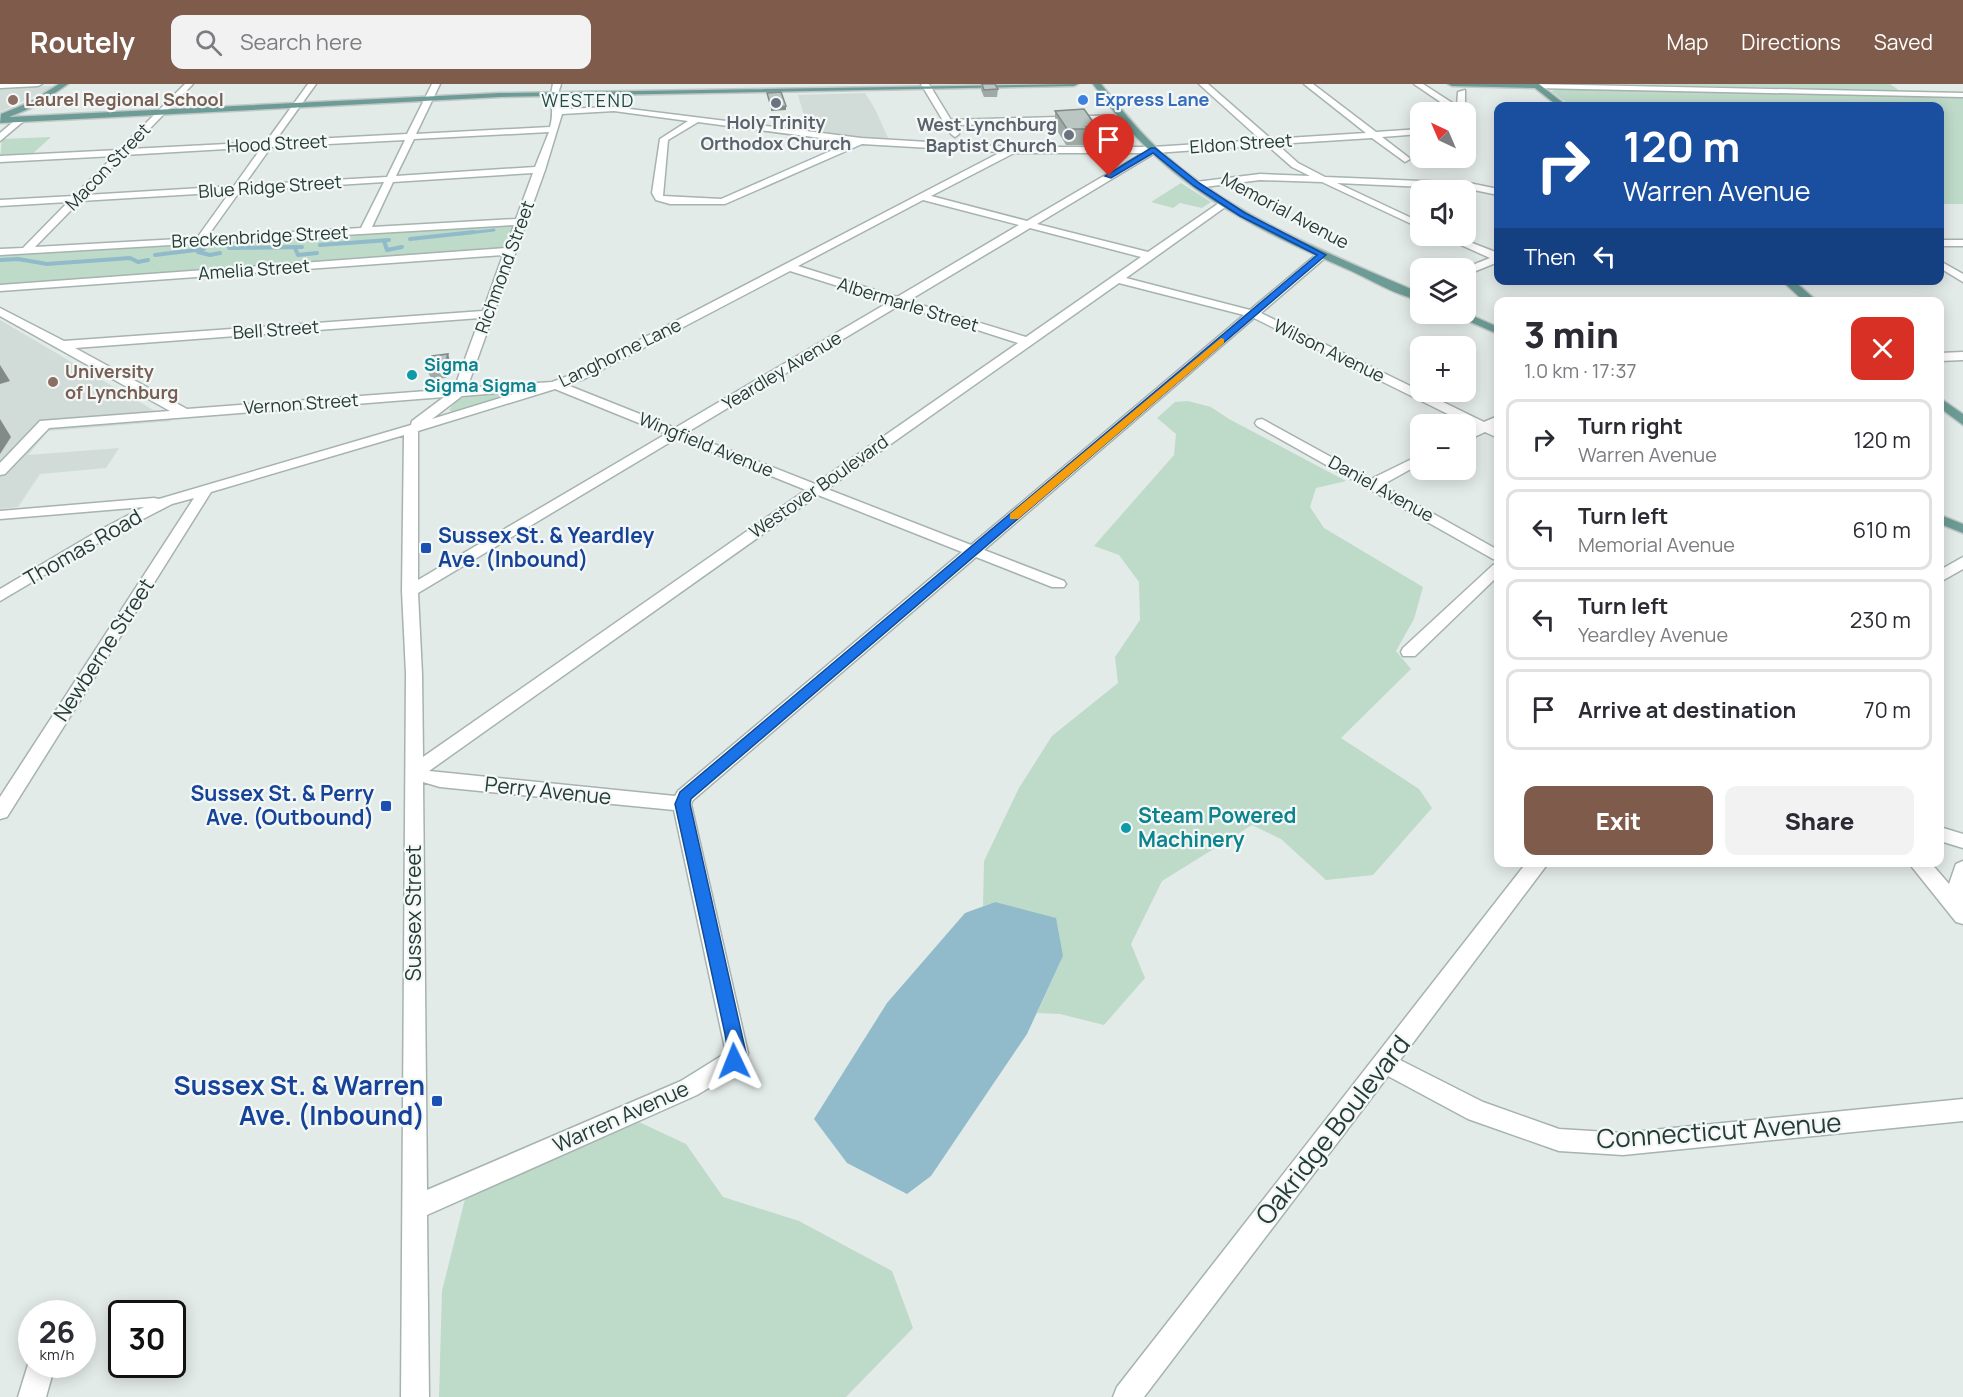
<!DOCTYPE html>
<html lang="en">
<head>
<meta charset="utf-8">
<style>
  :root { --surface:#fff; --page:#f2f2f3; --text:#2b2b33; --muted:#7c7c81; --line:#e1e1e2; --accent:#7e5b4b }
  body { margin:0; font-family:Manrope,sans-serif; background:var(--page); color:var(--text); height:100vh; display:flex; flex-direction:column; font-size:22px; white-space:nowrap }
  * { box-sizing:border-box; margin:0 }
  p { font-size:20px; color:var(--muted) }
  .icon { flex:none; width:33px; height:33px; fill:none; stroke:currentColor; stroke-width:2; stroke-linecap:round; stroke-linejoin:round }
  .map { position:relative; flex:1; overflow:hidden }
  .side { position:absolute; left:1494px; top:213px; width:450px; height:570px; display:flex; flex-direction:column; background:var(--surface); border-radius:12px; box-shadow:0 3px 15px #0003 }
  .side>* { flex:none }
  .guide { position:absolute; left:1494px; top:18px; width:450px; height:183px; border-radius:12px; box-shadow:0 3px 15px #0003; background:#1a4fa0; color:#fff; overflow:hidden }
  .needle { width:39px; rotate:316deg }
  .tools { position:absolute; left:1410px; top:18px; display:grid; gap:12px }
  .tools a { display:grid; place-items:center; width:66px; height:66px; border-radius:12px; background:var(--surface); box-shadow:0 3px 15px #0003; font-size:30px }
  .speed { position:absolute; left:18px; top:1216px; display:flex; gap:12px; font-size:30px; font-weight:700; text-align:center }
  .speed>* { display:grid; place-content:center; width:78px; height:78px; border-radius:50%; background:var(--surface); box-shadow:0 3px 15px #0003; line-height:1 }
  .speed small { font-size:15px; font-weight:400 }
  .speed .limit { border:3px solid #111; border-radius:9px; background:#fff; color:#111 }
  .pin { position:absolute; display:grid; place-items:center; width:51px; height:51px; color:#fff; margin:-62px -26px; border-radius:50% 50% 50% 0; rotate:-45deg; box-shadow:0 0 6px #0007 }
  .pin .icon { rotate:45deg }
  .me { position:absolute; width:66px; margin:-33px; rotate:358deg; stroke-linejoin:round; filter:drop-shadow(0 0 4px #0008) }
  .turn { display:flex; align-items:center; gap:21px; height:126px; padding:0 30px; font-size:27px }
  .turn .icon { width:78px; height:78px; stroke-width:2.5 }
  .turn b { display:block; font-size:42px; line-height:51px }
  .then { display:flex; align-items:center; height:57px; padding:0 30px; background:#0003; gap:12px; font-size:22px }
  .round { display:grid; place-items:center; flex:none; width:63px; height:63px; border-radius:12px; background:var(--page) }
  .summary { display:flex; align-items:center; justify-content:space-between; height:102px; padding:0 30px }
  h1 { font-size:36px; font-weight:800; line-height:45px }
  .action { display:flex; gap:12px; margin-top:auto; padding:12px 30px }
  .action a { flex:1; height:69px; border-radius:12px; background:var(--accent); color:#fff; font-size:24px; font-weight:800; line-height:69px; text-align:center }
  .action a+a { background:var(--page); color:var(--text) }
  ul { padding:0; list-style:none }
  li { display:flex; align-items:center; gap:18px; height:81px; margin:0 12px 9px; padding:0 18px; border:3px solid var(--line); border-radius:12px }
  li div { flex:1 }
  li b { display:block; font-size:22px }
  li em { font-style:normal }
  header { display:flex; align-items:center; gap:36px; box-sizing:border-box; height:84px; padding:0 30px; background:var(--accent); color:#fff }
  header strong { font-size:28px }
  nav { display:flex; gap:33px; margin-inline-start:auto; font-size:21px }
  .search { width:420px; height:54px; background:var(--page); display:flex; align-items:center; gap:15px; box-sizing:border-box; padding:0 21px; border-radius:12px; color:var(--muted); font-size:22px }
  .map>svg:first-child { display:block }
  .built { fill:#d1dbd8 }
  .green { fill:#bedac9 }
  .water { fill:#91bbcb }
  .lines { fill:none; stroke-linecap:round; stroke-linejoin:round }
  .stream-far1 { stroke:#91bbcb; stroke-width:3 }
  .stream { stroke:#91bbcb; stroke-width:4 }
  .minor-casing { stroke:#a6b3b0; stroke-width:3 }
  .major-casing { stroke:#c2c8c7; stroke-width:3 }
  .minor { fill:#fff; fill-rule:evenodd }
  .major { fill:#6c9c95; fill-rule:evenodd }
  .wall { fill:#9faaa7 }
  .shaded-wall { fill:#828b88 }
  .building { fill:#b9c6c2; stroke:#828b88; stroke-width:1.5 }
  .route { fill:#1a73e8; stroke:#114b97; stroke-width:1.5 }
  .slow { fill:#f59e0b }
  .education-dot { fill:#8d6e63; stroke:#f3f8f6; stroke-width:2 }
  .shop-dot { fill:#3f7fe0; stroke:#f3f8f6; stroke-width:2 }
  .worship-dot { fill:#6b7280; stroke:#f3f8f6; stroke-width:2 }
  .culture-dot { fill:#0f9aa8; stroke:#f3f8f6; stroke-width:2 }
  .transit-dot { fill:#1a4fb4; stroke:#f3f8f6; stroke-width:2 }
  .labels { text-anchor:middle; stroke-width:4.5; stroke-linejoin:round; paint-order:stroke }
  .far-education-label { font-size:18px; font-weight:bold; fill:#785e54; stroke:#f3f8f6; text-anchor:start }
  .far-shop-label { font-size:18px; font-weight:bold; fill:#366cbe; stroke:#f3f8f6; text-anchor:start }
  .far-neighbourhood-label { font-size:18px; letter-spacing:1.5px; fill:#234b46; stroke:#f3f8f6 }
  .far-worship-label { font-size:18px; font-weight:bold; fill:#5b616d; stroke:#f3f8f6 }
  .far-street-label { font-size:18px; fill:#253b37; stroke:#f3f8f6 }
  .far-culture-label { font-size:18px; font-weight:bold; fill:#0d838f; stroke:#f3f8f6; text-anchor:start }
  .transit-label { font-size:21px; font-weight:bold; fill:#164399; stroke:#f3f8f6; text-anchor:start }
  .street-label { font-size:21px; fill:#253b37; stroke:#f3f8f6 }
  .culture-label { font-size:21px; font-weight:bold; fill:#0d838f; stroke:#f3f8f6; text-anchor:start }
  .near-transit-label { font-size:26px; font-weight:bold; fill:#164399; stroke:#f3f8f6; text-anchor:end }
  .near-street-label { font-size:26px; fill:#253b37; stroke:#f3f8f6 }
</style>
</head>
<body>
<header>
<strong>Routely</strong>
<div class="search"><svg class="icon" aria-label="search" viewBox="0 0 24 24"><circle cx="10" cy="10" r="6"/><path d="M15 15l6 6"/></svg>Search here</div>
<nav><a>Map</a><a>Directions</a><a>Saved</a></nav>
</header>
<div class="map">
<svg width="1963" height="1313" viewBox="0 0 1963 1313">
  <rect width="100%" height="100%" fill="#e3ebe9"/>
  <!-- built -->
  <g class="built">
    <polygon points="52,2 52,4 0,28 0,4"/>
    <polygon points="865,9 875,25 889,56 809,48 798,11"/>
    <polygon points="0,236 172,337 48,347 28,371 119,364 106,384 40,390 18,423 0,425"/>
  </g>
  <!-- green -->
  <g class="green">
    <polygon points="1614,0 1890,0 1900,7"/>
    <polygon points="1564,4 1963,12 1963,120 1940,120 1940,22 1571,22 1551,7"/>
    <polygon points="51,53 30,72 0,74 2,55"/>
    <polygon points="1181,99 1211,118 1202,124 1180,119 1173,124 1151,118"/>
    <polygon points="512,141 505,166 0,202 0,171"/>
    <path d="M507 308 510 310 508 313 455 329 449 326C461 307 487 309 507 308Z"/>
    <polygon points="1188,317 1211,323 1229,335 1346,397 1316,404 1310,423 1324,444 1423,503 1414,535 1396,567 1411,585 1341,654 1419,705 1432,724 1373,791 1326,796 1281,755 1252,741 1162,797 1131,860 1145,894 1104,941 1060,930 1037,929 1063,872 995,818 983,822 984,777 1019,704 1052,652 1118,599 1115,573 1140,536 1139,498 1119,471 1094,462 1174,371 1176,350 1157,334 1175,318"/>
    <polygon points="639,1038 686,1060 723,1113 799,1137 892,1187 913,1244 846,1313 439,1313 442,1207 466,1111"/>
  </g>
  <!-- water -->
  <polygon class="water" points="995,818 1056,834 1063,872 1027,950 931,1092 907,1110 847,1079 814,1035 887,919 965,829"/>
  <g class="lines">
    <!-- stream-far1 -->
    <polyline class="stream-far1" points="460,150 494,146"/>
    <!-- stream -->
    <g class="stream">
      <polyline points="410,155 474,148"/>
      <polyline points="384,157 387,166 402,163"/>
      <polyline points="320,161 389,156"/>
      <polyline points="229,164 302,163"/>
      <polyline points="295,164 298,171 317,169"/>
      <polyline points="198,168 210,171 220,169"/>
      <polyline points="155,171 204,165"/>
      <polyline points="0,176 18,175 47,180 130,174 138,178 148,176"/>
    </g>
    <defs>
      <g id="minor">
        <polygon points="0,0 42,0 38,2 0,4"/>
        <path d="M185 0H193L130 65 266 58 308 0H316L275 57 407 50 432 0H440L416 50 550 43C555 26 549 14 553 0H561L558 10 562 25 614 23 861 54 1012 63H1153L1261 56 1199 0H1208L1271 55 1366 49 1304 0H1313L1376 48 1420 45V50L1382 53 1408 73 1410 75 1405 78 1372 54 1277 60 1298 79 1325 93 1469 99 1498 105V111L1469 105 1337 99 1420 138V144L1322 98 1260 96 1196 104 1191 101 1196 98 1260 90 1310 92 1292 83 1267 61 1155 69 1037 140 1148 168 1222 117H1228V121L1126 194 1250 226 1318 169H1326V173L1261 229 1484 338 1498 332V341L1494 343 1498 345V354L1485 348 1466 357V348L1474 343 1254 234 984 466 1064 497 1066 500 1064 503H1052L976 473 693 716 691 720 748 969 742 984 697 1011 427 1131 429 1313H401L406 590 402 507 404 351 211 408 7 733 0 735V713L194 414 172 420 110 452 0 517V505L100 446 144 423 0 435V427L154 414 159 415 411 341 412 337 444 313 49 344 5 390 0 391V379L40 337 170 327 0 232V224L64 257 483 227 503 171 0 207V201L506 164 514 141 0 171V165L23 164 68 118 0 122V116L74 112 114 72 0 78V72L119 66ZM614 27 688 37 660 55 652 109 656 116 670 120H725L862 60 1001 68 576 289 552 298 467 304 545 86 562 30ZM698 38 851 58 721 115 663 112 668 56ZM549 48 535 83 396 92 414 55ZM405 56 387 93 244 101 271 63ZM262 63 234 102 86 111 124 71ZM1014 69H1143L1027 137 931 112ZM533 89 516 135 372 143 393 98ZM384 98 361 144 207 153 240 107ZM230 108 197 154 35 163 80 117ZM923 116 1019 141 897 213 798 182ZM1030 144 1141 173 1026 253 908 217ZM790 187 889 218 675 344 567 301 584 295ZM1119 199 1244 231 971 461 827 405ZM900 221 1018 259 815 400 686 349ZM480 234 454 305 187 325 75 264ZM555 305 666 350 418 496V347ZM523 307 432 335 462 312ZM677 354 806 406 423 673 422 590 418 509ZM818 411 962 468 678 707 675 712 429 687ZM423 698 440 703 674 726 726 969 681 997 427 1106Z"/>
        <polygon points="921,0 929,0 951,36 1125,31 1129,34 1125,37 954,41 959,50 955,53 951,50"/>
        <polygon points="1414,0 1423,0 1457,22 1458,8 1465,6 1465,28 1455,28"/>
        <polygon points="1534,0 1963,9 1963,13 1536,4 1532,2"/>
        <polygon points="19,33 26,35 0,57 0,49"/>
        <polygon points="1466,68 1469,69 1471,74 1466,77 1461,74 1466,74"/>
        <polygon points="1441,152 1454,152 1498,169 1498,178 1466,191 1465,184 1490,174"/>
        <rect x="1940" y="156" width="23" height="6"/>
        <polygon points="1940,177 1963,190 1963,198 1940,184"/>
        <polygon points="1420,203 1420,210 1412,212 1406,209"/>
        <polygon points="1963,268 1963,276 1940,277 1940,269"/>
        <polygon points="1262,335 1371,395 1420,371 1420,380 1382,401 1498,466 1498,476 1493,475 1257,342 1255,339 1257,336"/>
        <polygon points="1963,473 1963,485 1940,498 1940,486"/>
        <polygon points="1498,479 1498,492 1415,572 1403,572 1401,568 1403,564 1493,481"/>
        <polygon points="1940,743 1963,750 1963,764 1940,757"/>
        <polygon points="1963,777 1963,840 1956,838 1908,778 1930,778 1949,800 1956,780"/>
        <polygon points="1527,778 1549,778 1400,976 1483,1018 1559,1045 1623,1049 1963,1015 1963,1037 1623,1071 1559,1067 1468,1035 1388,992 1144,1313 1113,1313 1117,1303"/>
        <polygon points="31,1271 32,1281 55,1281 46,1313 18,1313"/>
      </g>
      <g id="major">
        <polygon points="59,0 68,0 36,22 9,33 500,9 1078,0 1074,2 500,13 0,39 1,30 30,18"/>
        <path d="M1093 0H1101C1118 21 1135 43 1155 62 1230 132 1328 169 1420 209V216C1397 212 1371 196 1349 186 1275 154 1200 118 1143 60 1125 42 1108 21 1093 0Z"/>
        <polygon points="1448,0 1539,0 1567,22 1558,22 1535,4 1452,2"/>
        <polygon points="1781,196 1793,196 1818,218 1805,218"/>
        <polygon points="1466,229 1498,243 1498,250 1452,230"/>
        <polygon points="1940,314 1963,330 1963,341 1940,324"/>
        <polygon points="1940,431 1963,440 1963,449 1940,440"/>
      </g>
    </defs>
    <!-- minor casing -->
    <use href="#minor" class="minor-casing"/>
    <!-- major casing -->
    <use href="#major" class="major-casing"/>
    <!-- minor -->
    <use href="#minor" class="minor"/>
    <!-- major -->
    <use href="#major" class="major"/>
  </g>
  <!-- wall -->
  <g class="wall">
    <polygon points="981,0 995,0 998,5 997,13 984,13 981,6"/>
    <polygon points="1084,25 1095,58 1086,59 1086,61 1066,61 1055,43 1055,27"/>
    <polygon points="451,280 446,294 431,295 427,285"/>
  </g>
  <!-- shaded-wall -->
  <g class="shaded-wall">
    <polygon points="786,22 786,26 771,27 771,23"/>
    <polygon points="1096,42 1095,58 1086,59 1087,45 1086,43"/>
    <polygon points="448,270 451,280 446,294 443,284"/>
    <polygon points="0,281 10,297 0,300"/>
    <polygon points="0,335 11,353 0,370"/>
  </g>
  <!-- building -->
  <g class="building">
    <polygon points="982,0 995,0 998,5 984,6"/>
    <polygon points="781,8 786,22 771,23 767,9"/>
    <polygon points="1084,25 1096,42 1086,43 1087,45 1067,45 1055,27"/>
    <polygon points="448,270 443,284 427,285 432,272"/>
  </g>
  <!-- route -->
  <polygon class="route" points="1151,64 1155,64 1199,99 1245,129 1326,171 691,715 690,720 746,969 740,982 734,984 728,982 726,977 728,969 725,950 675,720 680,708 1317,171 1240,132 1194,102 1153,69 1111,94 1105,92"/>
  <!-- slow -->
  <polygon class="slow" points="1221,254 1224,255 1224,259 1018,435 1010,435 1010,430"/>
  <!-- markers -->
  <g class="education-dot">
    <circle cx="13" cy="16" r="6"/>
    <circle cx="53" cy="298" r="6"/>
  </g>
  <circle class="shop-dot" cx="1083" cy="16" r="6"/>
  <g class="worship-dot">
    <circle cx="776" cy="19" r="6"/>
    <circle cx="1069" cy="51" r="6"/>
  </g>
  <g class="culture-dot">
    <circle cx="412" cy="291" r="6"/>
    <circle cx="1126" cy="744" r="6"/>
  </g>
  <g class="transit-dot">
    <rect x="420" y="458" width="12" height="12" rx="3"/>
    <rect x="380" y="716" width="12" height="12" rx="3"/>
    <rect x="431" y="1011" width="12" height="12" rx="3"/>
  </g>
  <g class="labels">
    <!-- far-education labels -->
    <g class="far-education-label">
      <text x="25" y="22">Laurel Regional School</text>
      <text x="65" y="294">University<tspan x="65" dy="21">of Lynchburg</tspan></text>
    </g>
    <!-- far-shop labels -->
    <g class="far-shop-label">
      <text x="1095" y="22">Express Lane</text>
    </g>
    <!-- far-neighbourhood labels -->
    <g class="far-neighbourhood-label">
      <text x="588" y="23">WESTEND</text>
    </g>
    <!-- far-worship labels -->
    <g class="far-worship-label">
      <text x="776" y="45">Holy Trinity<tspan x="776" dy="21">Orthodox Church</tspan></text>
      <text x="1057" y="47" text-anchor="end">West Lynchburg<tspan x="1057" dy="21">Baptist Church</tspan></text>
    </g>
    <!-- far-street labels -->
    <g class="far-street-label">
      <text transform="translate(277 60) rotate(-3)" y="6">Hood Street</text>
      <text transform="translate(1241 60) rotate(-4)" y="6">Eldon Street</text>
      <text transform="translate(108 83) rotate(-46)" y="6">Macon Street</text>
      <text transform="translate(270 103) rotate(-4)" y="6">Blue Ridge Street</text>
      <text transform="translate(1285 127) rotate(28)" y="6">Memorial Avenue</text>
      <text transform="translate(260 153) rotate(-3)" y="6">Breckenbridge Street</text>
      <text transform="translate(505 183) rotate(-70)" y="6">Richmond Street</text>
      <text transform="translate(254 186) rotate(-4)" y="6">Amelia Street</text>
      <text transform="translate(908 221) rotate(17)" y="6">Albermarle Street</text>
      <text transform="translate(276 246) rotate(-4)" y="6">Bell Street</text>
      <text transform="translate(1329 267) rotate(26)" y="6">Wilson Avenue</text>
      <text transform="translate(620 269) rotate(-26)" y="6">Langhorne Lane</text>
      <text transform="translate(782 287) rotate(-31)" y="6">Yeardley Avenue</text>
      <text transform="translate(301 320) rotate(-4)" y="6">Vernon Street</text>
      <text transform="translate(706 361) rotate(22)" y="6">Wingfield Avenue</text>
      <text transform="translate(819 403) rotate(-35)" y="6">Westover Boulevard</text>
      <text transform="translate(1381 405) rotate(29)" y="6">Daniel Avenue</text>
    </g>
    <!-- far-culture labels -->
    <g class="far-culture-label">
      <text x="424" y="287">Sigma<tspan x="424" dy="21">Sigma Sigma</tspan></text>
    </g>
    <!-- transit labels -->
    <g class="transit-label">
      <text x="438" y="459">Sussex St. &amp; Yeardley<tspan x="438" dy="24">Ave. (Inbound)</tspan></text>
      <text x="374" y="717" text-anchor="end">Sussex St. &amp; Perry<tspan x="374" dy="24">Ave. (Outbound)</tspan></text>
    </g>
    <!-- street labels -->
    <g class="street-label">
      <text transform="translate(83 464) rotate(-30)" y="7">Thomas Road</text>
      <text transform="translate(104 566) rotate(-57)" y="7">Newberne Street</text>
      <text transform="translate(548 707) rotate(6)" y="7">Perry Avenue</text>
      <text transform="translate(414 829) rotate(-90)" y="7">Sussex Street</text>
      <text transform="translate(621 1033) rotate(-24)" y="7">Warren Avenue</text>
    </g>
    <!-- culture labels -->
    <g class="culture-label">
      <text x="1138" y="739">Steam Powered<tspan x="1138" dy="24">Machinery</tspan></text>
    </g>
    <!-- near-transit labels -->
    <g class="near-transit-label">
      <text x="425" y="1011">Sussex St. &amp; Warren<tspan x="425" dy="30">Ave. (Inbound)</tspan></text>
    </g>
    <!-- near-street labels -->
    <g class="near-street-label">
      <text transform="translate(1333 1046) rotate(-52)" y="9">Oakridge Boulevard</text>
      <text transform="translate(1719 1047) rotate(-4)" y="9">Connecticut Avenue</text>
    </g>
  </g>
</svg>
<div class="tools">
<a><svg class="needle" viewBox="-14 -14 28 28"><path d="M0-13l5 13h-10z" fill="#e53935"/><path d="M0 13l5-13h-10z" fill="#7c7c81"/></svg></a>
<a><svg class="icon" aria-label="sound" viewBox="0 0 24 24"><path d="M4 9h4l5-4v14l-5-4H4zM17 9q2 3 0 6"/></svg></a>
<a><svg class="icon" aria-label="layers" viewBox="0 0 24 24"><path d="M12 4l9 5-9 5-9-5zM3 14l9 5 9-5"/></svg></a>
<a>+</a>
<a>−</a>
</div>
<div class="speed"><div>26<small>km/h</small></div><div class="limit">30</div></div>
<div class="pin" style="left:1109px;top:92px;background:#d93025"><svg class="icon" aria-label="arrive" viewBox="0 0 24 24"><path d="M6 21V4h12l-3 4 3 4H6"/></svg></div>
<svg class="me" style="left:734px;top:977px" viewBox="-20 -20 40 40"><path d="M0-17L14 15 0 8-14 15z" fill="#1a73e8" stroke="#fff" stroke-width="4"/></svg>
<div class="guide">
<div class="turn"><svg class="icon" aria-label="right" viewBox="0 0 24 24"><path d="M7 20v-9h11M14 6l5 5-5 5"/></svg><div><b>120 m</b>Warren Avenue</div></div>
<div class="then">Then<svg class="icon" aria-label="left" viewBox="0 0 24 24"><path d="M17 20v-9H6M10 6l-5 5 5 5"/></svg></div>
</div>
<section class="side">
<div class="summary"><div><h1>3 min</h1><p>1.0 km · 17:37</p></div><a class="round" style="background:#d93025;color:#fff"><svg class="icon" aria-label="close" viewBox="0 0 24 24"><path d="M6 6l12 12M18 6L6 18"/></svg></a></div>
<ul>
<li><svg class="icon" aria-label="right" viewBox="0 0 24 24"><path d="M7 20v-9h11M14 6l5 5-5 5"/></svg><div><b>Turn right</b><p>Warren Avenue</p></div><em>120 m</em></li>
<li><svg class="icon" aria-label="left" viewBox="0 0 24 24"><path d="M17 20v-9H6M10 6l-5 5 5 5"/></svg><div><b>Turn left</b><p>Memorial Avenue</p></div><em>610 m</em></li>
<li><svg class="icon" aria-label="left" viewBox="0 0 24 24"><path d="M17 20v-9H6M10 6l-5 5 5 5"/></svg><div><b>Turn left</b><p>Yeardley Avenue</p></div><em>230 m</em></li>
<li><svg class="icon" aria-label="arrive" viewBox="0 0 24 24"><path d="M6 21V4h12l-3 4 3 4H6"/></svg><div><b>Arrive at destination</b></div><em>70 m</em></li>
</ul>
<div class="action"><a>Exit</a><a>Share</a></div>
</section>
</div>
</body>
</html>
